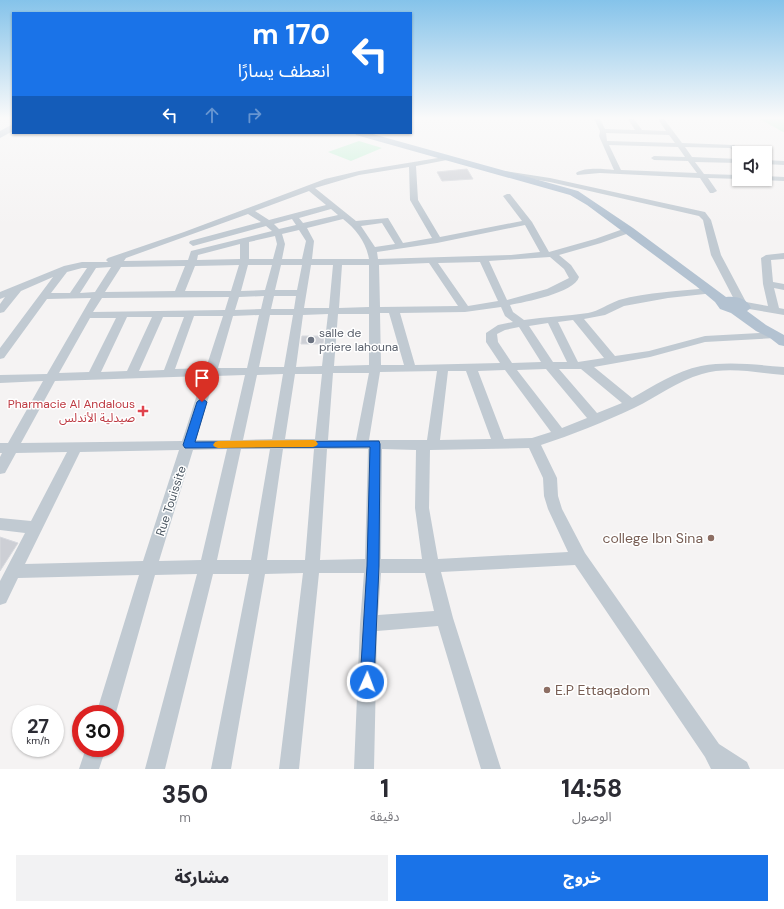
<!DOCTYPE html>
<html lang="ar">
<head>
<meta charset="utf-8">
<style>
  :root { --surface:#fff; --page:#f2f2f3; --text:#2b2b33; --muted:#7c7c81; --accent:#1a73e8 }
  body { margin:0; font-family:"DM Sans","Noto Sans Arabic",sans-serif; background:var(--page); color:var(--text); direction:rtl; height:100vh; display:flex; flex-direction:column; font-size:15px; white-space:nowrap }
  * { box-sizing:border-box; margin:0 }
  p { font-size:13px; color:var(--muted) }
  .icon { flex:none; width:22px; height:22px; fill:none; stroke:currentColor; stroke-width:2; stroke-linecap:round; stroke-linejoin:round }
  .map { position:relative; height:769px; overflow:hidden; direction:ltr }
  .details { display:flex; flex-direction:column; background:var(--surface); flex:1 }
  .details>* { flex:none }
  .banner { position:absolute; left:12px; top:12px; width:400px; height:122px; border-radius:0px; box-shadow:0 1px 3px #0004; direction:rtl; background:#1a73e8; color:#fff; overflow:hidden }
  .buttons { position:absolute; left:732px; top:146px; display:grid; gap:8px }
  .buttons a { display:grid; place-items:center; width:40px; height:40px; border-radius:0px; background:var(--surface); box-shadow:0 1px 3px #0004; font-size:20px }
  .speed { position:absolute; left:12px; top:705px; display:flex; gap:8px; font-size:20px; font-weight:700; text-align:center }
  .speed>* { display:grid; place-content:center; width:52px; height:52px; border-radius:50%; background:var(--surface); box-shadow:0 1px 3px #0004; line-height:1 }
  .speed small { font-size:10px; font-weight:400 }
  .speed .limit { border:6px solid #d22; background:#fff; color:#111 }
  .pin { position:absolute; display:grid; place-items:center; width:34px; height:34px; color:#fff; margin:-41px -17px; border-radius:50% 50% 50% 0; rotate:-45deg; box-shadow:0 0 4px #0007 }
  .pin .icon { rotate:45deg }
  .me { position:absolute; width:44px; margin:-22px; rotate:2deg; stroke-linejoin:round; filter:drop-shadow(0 0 3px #0008) }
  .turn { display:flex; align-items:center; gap:14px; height:84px; padding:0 16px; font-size:18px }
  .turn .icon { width:52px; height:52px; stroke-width:2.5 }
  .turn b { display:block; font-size:28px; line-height:34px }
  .lanes { display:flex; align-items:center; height:38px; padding:0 16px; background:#0003; justify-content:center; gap:20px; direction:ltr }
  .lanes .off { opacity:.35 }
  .eta { display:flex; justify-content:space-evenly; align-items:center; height:68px; text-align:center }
  .eta b { font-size:24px; font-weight:800; line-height:28px }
  .cta { display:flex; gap:8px; margin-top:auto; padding:8px 16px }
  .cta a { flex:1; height:46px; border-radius:0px; background:var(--accent); color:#fff; font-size:16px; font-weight:800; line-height:46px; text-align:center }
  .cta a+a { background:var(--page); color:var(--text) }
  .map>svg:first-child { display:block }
  .green { fill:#c3f1d5 }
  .building { fill:#cdcfd5; stroke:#d7d9de }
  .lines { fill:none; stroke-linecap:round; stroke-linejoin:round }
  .minor { fill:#c1cad2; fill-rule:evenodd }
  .major { fill:#b3c2d1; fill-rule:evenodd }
  .route { fill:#1a73e8; stroke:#114b97 }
  .slow { fill:#f59e0b }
  .worship-dot { fill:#6b7280; stroke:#fff; stroke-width:1.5 }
  .health-dot { fill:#e0444e; stroke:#fff; stroke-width:1.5 }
  .education-dot { fill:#8d6e63; stroke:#fff; stroke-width:1.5 }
  .labels { text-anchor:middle; stroke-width:3; stroke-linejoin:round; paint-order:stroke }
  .worship-label { font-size:12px; fill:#5b616d; stroke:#fff; text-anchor:start }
  .health-label { font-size:12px; fill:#be3a42; stroke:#fff; text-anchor:end }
  .street-label { font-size:12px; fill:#4a5661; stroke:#fff }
  .near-education-label { font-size:14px; fill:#785e54; stroke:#fff; text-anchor:end }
</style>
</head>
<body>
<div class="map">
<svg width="784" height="769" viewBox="0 0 784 769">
  <rect width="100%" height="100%" fill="#f5f3f3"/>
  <!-- green -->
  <g class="green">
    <polygon points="760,119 784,119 784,132 783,132"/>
    <polygon points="359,141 382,148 351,161 328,152"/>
  </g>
  <!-- building -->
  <g class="building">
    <polygon points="467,169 473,179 442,181 437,172"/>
    <polygon points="302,336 324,336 323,344 301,344"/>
    <polygon points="0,537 18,543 0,571"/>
  </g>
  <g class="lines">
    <!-- minor -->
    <g class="minor">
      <path d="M594 119H600L605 129 635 130 628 119H634L642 130 666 131 658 119H664L682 143 734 145 742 153 737 154 730 148 685 147 692 157 739 159V163L695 162 704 174 739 175 740 179 708 178 717 191 713 193H710L700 178 600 173 577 175 576 173C585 167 603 169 614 170L599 136 600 131ZM606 133 669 135 675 143 607 141ZM609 145 678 147 685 157 654 156 651 158 654 160 688 161 697 173 621 170Z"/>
      <path d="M450 156 452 157V159L416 166 418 200 440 237 522 221 503 196 507 194H510L532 222 549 252 595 239 626 228H632L633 230 632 232 601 243 559 255 571 265 579 277C574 293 525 302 510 305L513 312 524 320C545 317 567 316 588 313 599 311 608 304 619 300 647 292 681 291 710 288L714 289 715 291 714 293 668 298 624 306 605 315 584 319 615 356 649 351 705 336 775 332 780 335 775 338 705 342 650 357 594 367 632 398C653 386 676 371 701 366 729 361 756 365 784 367V375C758 373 728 366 702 374 677 381 657 397 634 408 604 422 572 435 541 445L557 478 558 496 562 509 585 553 719 744 747 762 750 769H711L705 757 575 565 441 572 453 618 501 769H481L438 626 377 631 374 769H354L360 624 364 573H319L299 769H279L303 573 265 574 231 769H211L249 574H213L165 769H145L197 574 155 575 115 716V714H96L139 575 18 578 6 603 0 605V581L25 533 0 530V518L31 521 67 452 16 453 5 473 0 474V457L2 453H0V443H8L43 381 0 383V375L47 374 91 298 47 299 4 358 0 359V348L53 277 21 291 4 312 0 313V304L5 297 0 299V292L64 266 82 262H108L106 260 108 258 184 232 325 179 359 171ZM409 167 410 200 432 238 403 243 388 218 356 221 315 188 359 175ZM309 191 326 205 269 220 255 211ZM331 209 338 215 303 223 299 218ZM248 214 261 222 190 241 189 243 193 246 266 226 272 231 191 251 188 260 124 261 126 258ZM292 219 296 225 279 229 274 224ZM343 219C356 229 366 242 369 259H312L314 241 307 228ZM382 223 395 244 375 247 361 226ZM525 225 540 252 511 255 378 259 377 252 437 243ZM299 230 306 241 302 259H282L285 244 282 234ZM275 236 277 244 273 259H249V242ZM240 244V259L197 260 198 255ZM550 257 564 269 569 278 547 289 507 300 489 261ZM480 262 498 301 468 306 438 263ZM429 263 458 306 380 307 379 265ZM239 265 231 291H185L195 266ZM248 265H272L265 290 241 291ZM281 265H302L297 290H275ZM311 265H333L329 308H304ZM342 265H369V307L339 308ZM185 266 175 291 105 292 121 267ZM111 267 95 292 80 293 96 268ZM82 268H87L70 293H51L67 272ZM264 296 261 309 235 310 239 297ZM274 296H296L294 309H271ZM229 297 225 310 93 312 102 298ZM501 307 505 316 513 322 498 325 486 333V342L500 363 415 365 400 313 465 312ZM380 313H389L404 365H381ZM328 314 322 366 296 367 303 315ZM338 314H369V365L334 366ZM259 315 247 368H218L233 316ZM270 315H293L284 367H259ZM194 316H223L206 368 175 369ZM127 317H152L127 371 101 372ZM163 317H184L164 370 139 371ZM90 318H116L89 372 59 373ZM573 320 604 358 578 362 558 322ZM548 323 567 362H553L529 326ZM519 327 541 362 512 363 498 342 497 334 505 330ZM546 369 587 418 562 428 517 370ZM559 369H581L622 403 597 413ZM505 370 551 432 532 438 504 439 478 371ZM437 371 427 440H369L380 372ZM448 371H466L491 439 440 440ZM333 373H369L356 440H328ZM283 374 272 439 243 440 257 375ZM295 374H322L315 439H285ZM245 375 230 440H196L215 376ZM203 376 182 441 21 443 55 381ZM529 448 543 478 544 496 548 509 568 552 438 559 429 508 430 450ZM227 449 201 560 159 561 193 450ZM241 449H270L251 560H217ZM283 449H314L305 560H267ZM327 449H368L365 559 320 560ZM382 449 416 450 415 508 422 559H381ZM179 450 143 561 25 564 80 452ZM381 573H425L434 611 378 615Z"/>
      <polygon points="765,160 784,161 784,165 765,164"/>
      <polygon points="505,171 550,178 705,212 711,220 721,255 746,302 768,306 763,284 761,258 766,255 784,253 784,259 771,260 773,282 784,284 784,290 774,288 779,308 784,309 784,315 743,308 737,305 711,255 703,220 699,216 550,182 508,175 504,173"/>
      <polygon points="765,176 784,177 784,181 762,180 765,179"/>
      <polygon points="86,748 106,748 99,769 79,769"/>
    </g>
    <!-- major -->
    <g class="major">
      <polygon points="13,124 13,131 0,138 0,131"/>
      <path d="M355 133H369L578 191 633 228 726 297C736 296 747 298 751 308L747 311 766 325 784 335V346L779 345 770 338 756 331 731 313 720 309 715 302 696 286 587 205 570 195 356 135Z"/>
    </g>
  </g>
  <!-- sky -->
  <linearGradient id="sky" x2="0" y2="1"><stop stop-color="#85c3ea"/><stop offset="0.52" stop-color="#fafafa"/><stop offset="1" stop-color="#fafafa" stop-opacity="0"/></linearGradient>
  <rect width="784" height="227" fill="url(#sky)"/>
  <!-- route -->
  <polygon class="route" points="202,398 207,402 195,442 379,441 380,444 379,566 374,682 372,687 367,689 362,687 360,682 367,566 370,447 185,448 183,445 197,402"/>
  <!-- slow -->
  <polygon class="slow" points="313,440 316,441 318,444 316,446 313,447 218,448 215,447 213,445 215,442 218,441"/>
  <!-- markers -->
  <circle class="worship-dot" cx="311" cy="340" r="4"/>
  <path class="health-dot" d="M141 405h4v4h4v4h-4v4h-4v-4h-4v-4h4z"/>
  <g class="education-dot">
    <circle cx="711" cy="538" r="4"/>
    <circle cx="547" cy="690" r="4"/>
  </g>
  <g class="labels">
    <!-- worship labels -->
    <g class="worship-label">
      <text x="319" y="337">salle de<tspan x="319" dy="14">priere lahouna</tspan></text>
    </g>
    <!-- health labels -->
    <g class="health-label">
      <text x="135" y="408">Pharmacie Al Andalous<tspan x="135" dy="14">صيدلية الأندلس</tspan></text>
    </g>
    <!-- street labels -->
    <g class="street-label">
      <text transform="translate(171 501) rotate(-72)" y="4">Rue Touissite</text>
    </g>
    <!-- near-education labels -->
    <g class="near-education-label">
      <text x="703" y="543">college Ibn Sina</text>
      <text x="555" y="695" text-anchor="start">E.P Ettaqadom</text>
    </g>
  </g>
</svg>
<div class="buttons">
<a><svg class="icon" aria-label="sound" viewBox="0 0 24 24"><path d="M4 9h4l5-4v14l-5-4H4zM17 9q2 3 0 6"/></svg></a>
</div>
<div class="speed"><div>27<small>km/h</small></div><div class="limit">30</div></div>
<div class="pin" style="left:202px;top:402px;background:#d93025"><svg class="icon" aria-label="arrive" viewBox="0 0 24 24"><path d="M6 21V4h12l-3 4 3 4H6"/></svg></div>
<svg class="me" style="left:367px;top:682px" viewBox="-20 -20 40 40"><circle r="17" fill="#1a73e8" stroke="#fff" stroke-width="3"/><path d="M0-11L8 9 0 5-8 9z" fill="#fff"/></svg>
<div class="banner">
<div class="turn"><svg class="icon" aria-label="left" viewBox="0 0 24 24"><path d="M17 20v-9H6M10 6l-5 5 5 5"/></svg><div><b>170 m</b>انعطف يسارًا</div></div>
<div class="lanes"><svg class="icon" aria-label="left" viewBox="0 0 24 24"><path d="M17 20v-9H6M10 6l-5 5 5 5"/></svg><svg class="icon off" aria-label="ahead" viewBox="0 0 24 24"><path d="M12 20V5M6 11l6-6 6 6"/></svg><svg class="icon off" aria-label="right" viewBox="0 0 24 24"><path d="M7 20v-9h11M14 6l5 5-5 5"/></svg></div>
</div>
</div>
<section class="details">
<div class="eta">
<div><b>14:58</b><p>الوصول</p></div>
<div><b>1</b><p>دقيقة</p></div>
<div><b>350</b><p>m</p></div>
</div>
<div class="cta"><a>خروج</a><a>مشاركة</a></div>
</section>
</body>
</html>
